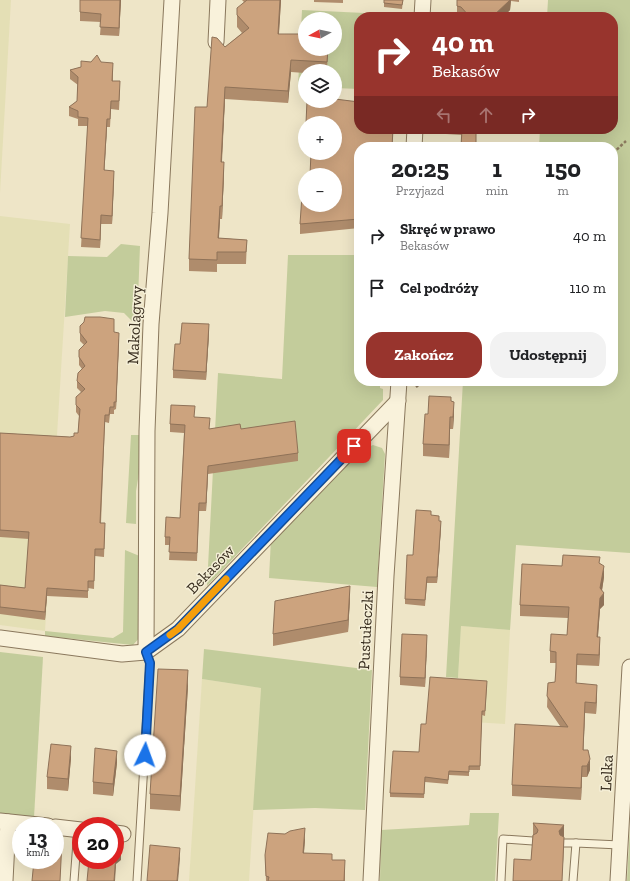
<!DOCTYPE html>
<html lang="pl">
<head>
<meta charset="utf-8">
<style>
  :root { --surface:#fff; --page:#f2f2f2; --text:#202124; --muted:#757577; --accent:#98342d }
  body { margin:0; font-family:"Zilla Slab",serif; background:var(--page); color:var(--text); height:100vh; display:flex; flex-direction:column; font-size:15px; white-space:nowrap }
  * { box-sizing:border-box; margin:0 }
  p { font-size:13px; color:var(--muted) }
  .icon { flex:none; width:22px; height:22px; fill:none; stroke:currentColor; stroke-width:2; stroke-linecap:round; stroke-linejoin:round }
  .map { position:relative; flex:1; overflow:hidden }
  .details { position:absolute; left:354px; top:142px; width:264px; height:244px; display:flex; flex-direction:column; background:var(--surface); border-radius:16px; box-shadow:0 4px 16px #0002 }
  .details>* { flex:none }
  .guide { position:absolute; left:354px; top:12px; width:264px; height:122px; border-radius:16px; box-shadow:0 4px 16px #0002; background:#98342d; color:#fff; overflow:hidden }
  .needle { width:26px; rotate:262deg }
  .tools { position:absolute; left:298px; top:12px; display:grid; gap:8px }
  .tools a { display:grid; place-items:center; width:44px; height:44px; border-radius:50%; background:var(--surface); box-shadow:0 4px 16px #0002; font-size:20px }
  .speed { position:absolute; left:12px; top:817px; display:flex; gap:8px; font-size:20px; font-weight:700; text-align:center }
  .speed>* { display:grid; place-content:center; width:52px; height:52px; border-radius:50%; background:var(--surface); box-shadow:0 4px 16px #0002; line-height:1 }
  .speed small { font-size:10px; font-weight:400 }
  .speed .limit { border:6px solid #d22; background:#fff; color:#111 }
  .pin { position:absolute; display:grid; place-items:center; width:34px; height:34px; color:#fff; margin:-17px; border-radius:8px; box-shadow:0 2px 6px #0006 }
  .me { position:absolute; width:44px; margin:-22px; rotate:3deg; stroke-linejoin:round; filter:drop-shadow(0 0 3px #0008) }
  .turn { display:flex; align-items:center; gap:14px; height:84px; padding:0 12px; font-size:18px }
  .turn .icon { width:52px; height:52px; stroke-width:2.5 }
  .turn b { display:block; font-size:28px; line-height:34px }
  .lanes { display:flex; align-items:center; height:38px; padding:0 12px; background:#0003; justify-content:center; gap:20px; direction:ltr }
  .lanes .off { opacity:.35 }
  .eta { display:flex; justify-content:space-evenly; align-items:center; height:68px; text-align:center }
  .eta b { font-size:24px; font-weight:700; line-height:28px }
  .cta { display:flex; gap:8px; margin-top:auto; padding:8px 12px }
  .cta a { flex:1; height:46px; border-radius:16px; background:var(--accent); color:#fff; font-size:16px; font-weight:700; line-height:46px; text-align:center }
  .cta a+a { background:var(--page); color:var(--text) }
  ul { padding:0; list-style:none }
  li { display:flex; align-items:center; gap:12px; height:52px; padding:0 12px }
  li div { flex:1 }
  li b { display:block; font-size:15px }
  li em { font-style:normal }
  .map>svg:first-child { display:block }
  .farmland { fill:#e4dfb5 }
  .green { fill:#c3cc9b; fill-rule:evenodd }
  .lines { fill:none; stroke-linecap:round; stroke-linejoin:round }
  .service-casing { stroke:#8a785d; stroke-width:9 }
  .minor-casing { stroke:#8a785d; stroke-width:17 }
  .path { stroke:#8a785d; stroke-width:2.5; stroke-dasharray:3 2; stroke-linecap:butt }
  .service { stroke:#f9f2db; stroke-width:7 }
  .minor { stroke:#f9f2db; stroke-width:15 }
  .wall { fill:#af8c6c }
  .shaded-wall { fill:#8f7258 }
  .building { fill:#cca37e; stroke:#8f7258 }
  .route-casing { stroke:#114b97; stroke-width:10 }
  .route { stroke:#1a73e8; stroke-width:7 }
  .slow { stroke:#f59e0b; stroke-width:7 }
  .labels { text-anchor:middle; stroke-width:3; stroke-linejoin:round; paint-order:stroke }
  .street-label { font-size:16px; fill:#3a2f20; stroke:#f5efd7 }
</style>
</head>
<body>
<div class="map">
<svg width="630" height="881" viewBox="0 0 630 881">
  <rect width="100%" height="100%" fill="#eee5c7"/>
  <!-- farmland -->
  <g class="farmland">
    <polygon points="0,0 11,0 0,193"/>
    <polygon points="0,216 70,224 45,631 0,625"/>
    <polygon points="461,626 510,630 505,724 457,721 460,678 458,678"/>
    <polygon points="202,679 261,688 249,881 189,881"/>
  </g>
  <!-- green -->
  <g class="green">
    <polygon points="548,0 630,0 630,553 516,545 510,630 461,626 458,678 446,677 463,381 613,381 613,147 539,147 540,129 613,129 613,17 547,17"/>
    <path d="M302 10 406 15V17H359V89L335 88V71H305V87L298 86ZM305 19H335V49H305Z"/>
    <polygon points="121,244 140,246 137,326 124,313 105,311 65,317 68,256 107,257"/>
    <polygon points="288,255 359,255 359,381 380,381 380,388 383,389 383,400 207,586 218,373 282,379"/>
    <polygon points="131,435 144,435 143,471 139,473 136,491 136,524 126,523"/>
    <polygon points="373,445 382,448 385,454 377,587 269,578 271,539 360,451"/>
    <polygon points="125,550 142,557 141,636 133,645 45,636 45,631 113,638 123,632"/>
    <polygon points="204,649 372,670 365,810 315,808 253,810 261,688 202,679"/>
    <polygon points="0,652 43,657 34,818 0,814"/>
    <polygon points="470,813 499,813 495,881 380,881 381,830 469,825"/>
    <polygon points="630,827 630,881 627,881"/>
  </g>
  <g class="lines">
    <defs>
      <g id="service">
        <polyline points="564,843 576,843"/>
        <polyline points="74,881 78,829"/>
        <polyline points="137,881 150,663 146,652"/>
        <polyline points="501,881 503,839 533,841"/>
        <polyline points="573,881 576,843 620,845"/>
      </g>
      <g id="minor">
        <polyline points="422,17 423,0"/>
        <polyline points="216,42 218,0"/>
        <polyline points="414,147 415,129"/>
        <polyline points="0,638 122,654 146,652 178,629 398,401"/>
        <polyline points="146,652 147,431 151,324 160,213 172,0"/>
        <polyline points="0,821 48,826"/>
        <polyline points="55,827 81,830"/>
        <polyline points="115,833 123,834"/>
        <polyline points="5,881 8,822"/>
        <polyline points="371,881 386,576 399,381"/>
        <polyline points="618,881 630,667"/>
      </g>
    </defs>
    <!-- service casing -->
    <use href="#service" class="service-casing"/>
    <!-- minor casing -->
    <use href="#minor" class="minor-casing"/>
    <!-- path -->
    <g class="path">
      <polyline points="613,153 626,141"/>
      <polyline points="416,387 423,381"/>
    </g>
    <!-- service -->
    <use href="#service" class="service"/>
    <!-- minor -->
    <use href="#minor" class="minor"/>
  </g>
  <!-- wall -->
  <g class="wall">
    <polygon points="121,0 119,36 100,35 101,22 80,21 80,12"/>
    <polygon points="242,0 281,0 279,34 305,49 328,49 327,71 305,71 305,73 291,72 288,103 225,99 222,162 224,174 222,219 220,219 219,238 247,240 246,264 217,264 217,272 189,271 189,259 207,107 225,47 242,33 237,27 237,15 244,2"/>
    <polygon points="314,0 343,0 343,3 314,2"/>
    <polygon points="384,0 403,0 402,9 384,7"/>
    <polygon points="457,0 519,0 519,2 511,1 510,10 503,17 462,17 457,16"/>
    <polygon points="101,62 113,71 113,81 120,90 119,110 111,109 110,127 107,127 104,170 114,179 112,224 101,224 100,248 81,247 88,126 78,126 78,119 69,116 69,107 77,101 78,85 70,79 70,70"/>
    <polygon points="359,129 393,129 392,147 359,147 359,228 300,234 300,224 305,205"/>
    <polygon points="446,129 476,129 462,135 446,134"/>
    <polygon points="114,332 119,340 116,409 114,410 114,414 110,414 109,423 105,422 101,523 105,530 104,557 95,556 94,589 88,588 88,598 47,596 45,620 0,614 0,585 25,588 29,539 0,537 0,433 70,437 74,436 78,433 79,416 76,412 76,405 81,392 77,388 77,381 82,369 79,365 79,357 84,345 80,341 80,333"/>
    <polygon points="209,333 206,380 173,378 173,370 180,344"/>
    <polygon points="451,401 454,414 453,429 450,429 449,458 423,456 423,444 428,414"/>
    <polygon points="195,417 210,429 241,429 298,453 298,461 208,474 206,511 199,511 197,561 169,560 170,545 165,545 165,537 180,518 184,433 170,432 170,424"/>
    <polygon points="431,515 439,521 441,527 437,583 427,583 425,606 405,604 405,599 413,555"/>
    <polygon points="600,563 604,577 602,590 604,605 600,609 598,637 600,648 599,666 577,665 576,683 597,696 596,714 585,713 583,750 590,770 587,777 582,777 581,800 512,796 512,785 560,726 547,707 548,683 555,682 556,663 550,663 550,651 567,635 568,618 520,616 520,605 562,566"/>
    <polygon points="350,598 348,632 273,646 273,634"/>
    <polygon points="427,643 425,687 400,685 400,677"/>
    <polygon points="487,685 485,716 482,715 480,770 469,770 469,776 449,775 448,784 425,782 424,798 390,797 390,793 419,752 426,724"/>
    <polygon points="188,686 180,811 150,809 150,794"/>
    <polygon points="71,758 68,791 47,789 47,777"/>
    <polygon points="117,763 113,796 93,794 93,782"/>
    <polygon points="533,823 564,836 564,848 531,860 533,834"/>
    <polygon points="305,839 304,853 332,860 345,871 345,881 266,881 265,855"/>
  </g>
  <!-- shaded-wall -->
  <g class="shaded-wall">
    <polygon points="120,0 121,0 119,36 119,28"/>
    <polygon points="280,0 281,0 278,47 278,34"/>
    <polygon points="510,0 511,0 510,10 503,17 492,17"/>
    <polygon points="291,60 291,72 288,103 288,91"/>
    <polygon points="225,87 225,99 221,174 221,162"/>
    <polygon points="107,119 107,127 104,178 104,170"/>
    <polygon points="224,162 224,174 222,219 222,206"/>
    <polygon points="114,171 114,179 112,224 112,216"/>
    <polygon points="220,206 220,219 218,251 218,238"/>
    <polygon points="101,215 101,224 100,248 100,240"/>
    <polygon points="209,324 209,333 206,380 206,372"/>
    <polygon points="119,333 119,340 116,409 116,402"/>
    <polygon points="454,402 454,414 453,429 453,417"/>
    <polygon points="450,417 450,429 449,458 449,445"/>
    <polygon points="208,466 208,474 206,511 206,503"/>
    <polygon points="441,521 441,527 437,583 437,577"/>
    <polygon points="604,566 604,577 601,597 604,593 604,605 600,609 597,648 597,637 600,588"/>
    <polygon points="350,586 350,598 348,632 348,620"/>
    <polygon points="47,588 47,596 45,620 45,612"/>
    <polygon points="427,635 427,643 425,687 425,678"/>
    <polygon points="600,637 600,648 599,666 599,655"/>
    <polygon points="577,654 577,665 576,694 576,683"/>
    <polygon points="188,670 188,686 180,811 180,796"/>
    <polygon points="597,685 597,696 596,714 596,703"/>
    <polygon points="585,702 585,713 583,761 583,750"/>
    <polygon points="71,746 71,758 68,791 68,779"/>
    <polygon points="117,751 117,763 113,796 113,784"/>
    <polygon points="590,759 590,770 587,777 587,766"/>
    <polygon points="582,766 582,777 581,800 581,788"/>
    <polygon points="564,825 564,836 559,843 559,831"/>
    <polygon points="305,828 305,839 303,863 303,853"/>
    <polygon points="564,837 564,848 562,881"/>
    <polygon points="180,848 180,858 178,881 177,881"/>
    <polygon points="121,850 121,860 116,864 115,881 114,881 116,854"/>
  </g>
  <!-- building -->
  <g class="building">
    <polygon points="80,0 120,0 119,28 100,27 101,14 80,12"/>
    <polygon points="247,0 280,0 278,34 305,34 305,49 328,49 327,62 291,60 288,91 225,87 221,162 224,162 222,206 220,206 218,238 247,240 246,252 217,252 217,260 189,259 195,107 207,107 212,37 217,38 225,47 249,28 237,15 237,8"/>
    <polygon points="384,0 403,0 402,5 384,3"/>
    <polygon points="457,0 510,0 492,17 470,17 461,7 457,6"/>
    <polygon points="97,55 101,62 113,63 112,81 120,81 119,101 111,101 110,119 107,119 104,170 114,171 112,216 101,215 100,240 81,238 88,118 78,117 78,111 69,107 77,101 78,77 70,70 81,67 81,61 91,62"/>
    <polygon points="335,99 359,102 359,129 393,129 392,147 359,147 359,219 300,224 302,195 305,195 305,205 335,205 335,175 310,175 311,153 335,153 335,123 306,123 307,101 335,101"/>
    <polygon points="462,129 476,129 476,147 461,147"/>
    <polygon points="85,317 100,317 114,319 114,332 119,333 116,402 114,402 114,407 110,407 109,415 105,415 100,523 105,523 104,549 95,549 94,581 88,581 88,591 47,588 45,612 0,607 0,585 25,588 29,532 0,530 0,433 70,437 74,436 74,433 78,433 80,409 76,405 76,397 85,389 77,381 78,373 85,366 79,357 79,350 87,342 80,333 80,326 84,322"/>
    <polygon points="182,323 209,324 206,372 173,370 175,344 180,344"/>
    <polygon points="429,396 451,397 451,401 454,402 453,417 450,417 449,445 423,444 425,414 428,414"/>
    <polygon points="171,405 195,406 194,417 210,418 209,429 240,424 241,429 295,421 298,453 208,466 206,503 199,503 197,553 169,552 170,537 165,537 166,517 180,518 185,425 170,424"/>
    <polygon points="416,510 431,511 431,515 439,516 439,521 441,521 437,577 427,577 425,600 405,599 407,555 413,555"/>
    <polygon points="563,555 600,557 599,563 604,566 600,588 604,593 600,598 597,637 600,637 599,655 577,654 576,683 597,685 596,703 585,702 583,750 588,750 590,759 587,766 582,766 581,788 512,785 515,724 568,727 547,696 548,683 555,682 556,668 556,652 550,651 551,634 567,635 569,607 520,605 522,564 562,566"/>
    <polygon points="350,586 348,620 273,634 275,601"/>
    <polygon points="402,634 427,635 425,678 400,677"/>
    <polygon points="158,669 188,670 180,796 150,794"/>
    <polygon points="430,677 487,681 485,711 482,711 480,766 469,766 469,772 449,771 448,780 425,777 424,794 390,793 393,751 419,752 421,724 426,724"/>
    <polygon points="51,744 71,746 68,779 47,777"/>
    <polygon points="95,748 117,751 113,784 93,782"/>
    <polygon points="533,823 564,825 559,831 560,835 564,837 562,881 513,881 514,859 531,860 533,835 537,833 538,830"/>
    <polygon points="305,828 303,853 332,854 332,860 345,860 344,881 268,881 269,877 266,876 265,855 268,833 285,834 290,831"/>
    <polygon points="55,839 62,840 60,881 32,881 34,860 55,860"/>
    <polygon points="115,843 121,850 116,854 114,881 87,881 89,860 115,860"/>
    <polygon points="150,845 180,848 177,881 147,881"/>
  </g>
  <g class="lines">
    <defs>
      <polyline id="route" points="145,755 150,663 146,652 178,629 354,446"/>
    </defs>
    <!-- route casing -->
    <use href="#route" class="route-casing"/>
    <!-- route -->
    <use href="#route" class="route"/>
    <!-- slow -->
    <polyline class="slow" points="170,635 178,629 226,579"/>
  </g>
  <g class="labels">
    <!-- street labels -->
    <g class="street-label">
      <text transform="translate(134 325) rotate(-87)" y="6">Makolągwy</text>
      <text transform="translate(210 569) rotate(-46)" y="6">Bekasów</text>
      <text transform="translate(365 630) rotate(-87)" y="6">Pustułeczki</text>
      <text transform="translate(606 773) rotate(-87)" y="6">Lelka</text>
    </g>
  </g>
</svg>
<div class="tools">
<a><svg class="needle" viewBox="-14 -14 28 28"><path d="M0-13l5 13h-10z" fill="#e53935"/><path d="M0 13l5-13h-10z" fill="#757577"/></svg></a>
<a><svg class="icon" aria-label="layers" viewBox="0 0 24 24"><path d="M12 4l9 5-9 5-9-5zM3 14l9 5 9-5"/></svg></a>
<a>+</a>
<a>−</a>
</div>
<div class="speed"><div>13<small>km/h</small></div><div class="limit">20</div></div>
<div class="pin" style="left:354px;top:446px;background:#d93025"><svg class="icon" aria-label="arrive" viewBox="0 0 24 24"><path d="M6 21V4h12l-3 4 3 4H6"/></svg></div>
<svg class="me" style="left:145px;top:755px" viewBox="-20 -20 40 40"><circle r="19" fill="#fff"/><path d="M0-13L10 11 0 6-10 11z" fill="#1a73e8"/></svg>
<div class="guide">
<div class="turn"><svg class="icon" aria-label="right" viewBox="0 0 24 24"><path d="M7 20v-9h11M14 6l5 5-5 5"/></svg><div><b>40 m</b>Bekasów</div></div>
<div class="lanes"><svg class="icon off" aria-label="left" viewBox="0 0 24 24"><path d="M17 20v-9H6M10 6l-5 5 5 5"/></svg><svg class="icon off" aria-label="ahead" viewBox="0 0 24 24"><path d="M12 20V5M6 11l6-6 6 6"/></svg><svg class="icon" aria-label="right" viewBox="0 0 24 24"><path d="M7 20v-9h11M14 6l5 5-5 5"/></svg></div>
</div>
<section class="details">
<div class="eta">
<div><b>20:25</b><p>Przyjazd</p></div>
<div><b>1</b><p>min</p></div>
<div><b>150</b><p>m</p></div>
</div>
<ul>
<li><svg class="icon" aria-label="right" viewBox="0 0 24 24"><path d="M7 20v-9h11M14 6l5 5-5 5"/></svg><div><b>Skręć w prawo</b><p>Bekasów</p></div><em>40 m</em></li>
<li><svg class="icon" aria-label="arrive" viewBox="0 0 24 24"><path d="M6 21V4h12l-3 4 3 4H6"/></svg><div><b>Cel podróży</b></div><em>110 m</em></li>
</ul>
<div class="cta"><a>Zakończ</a><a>Udostępnij</a></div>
</section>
</div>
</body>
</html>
